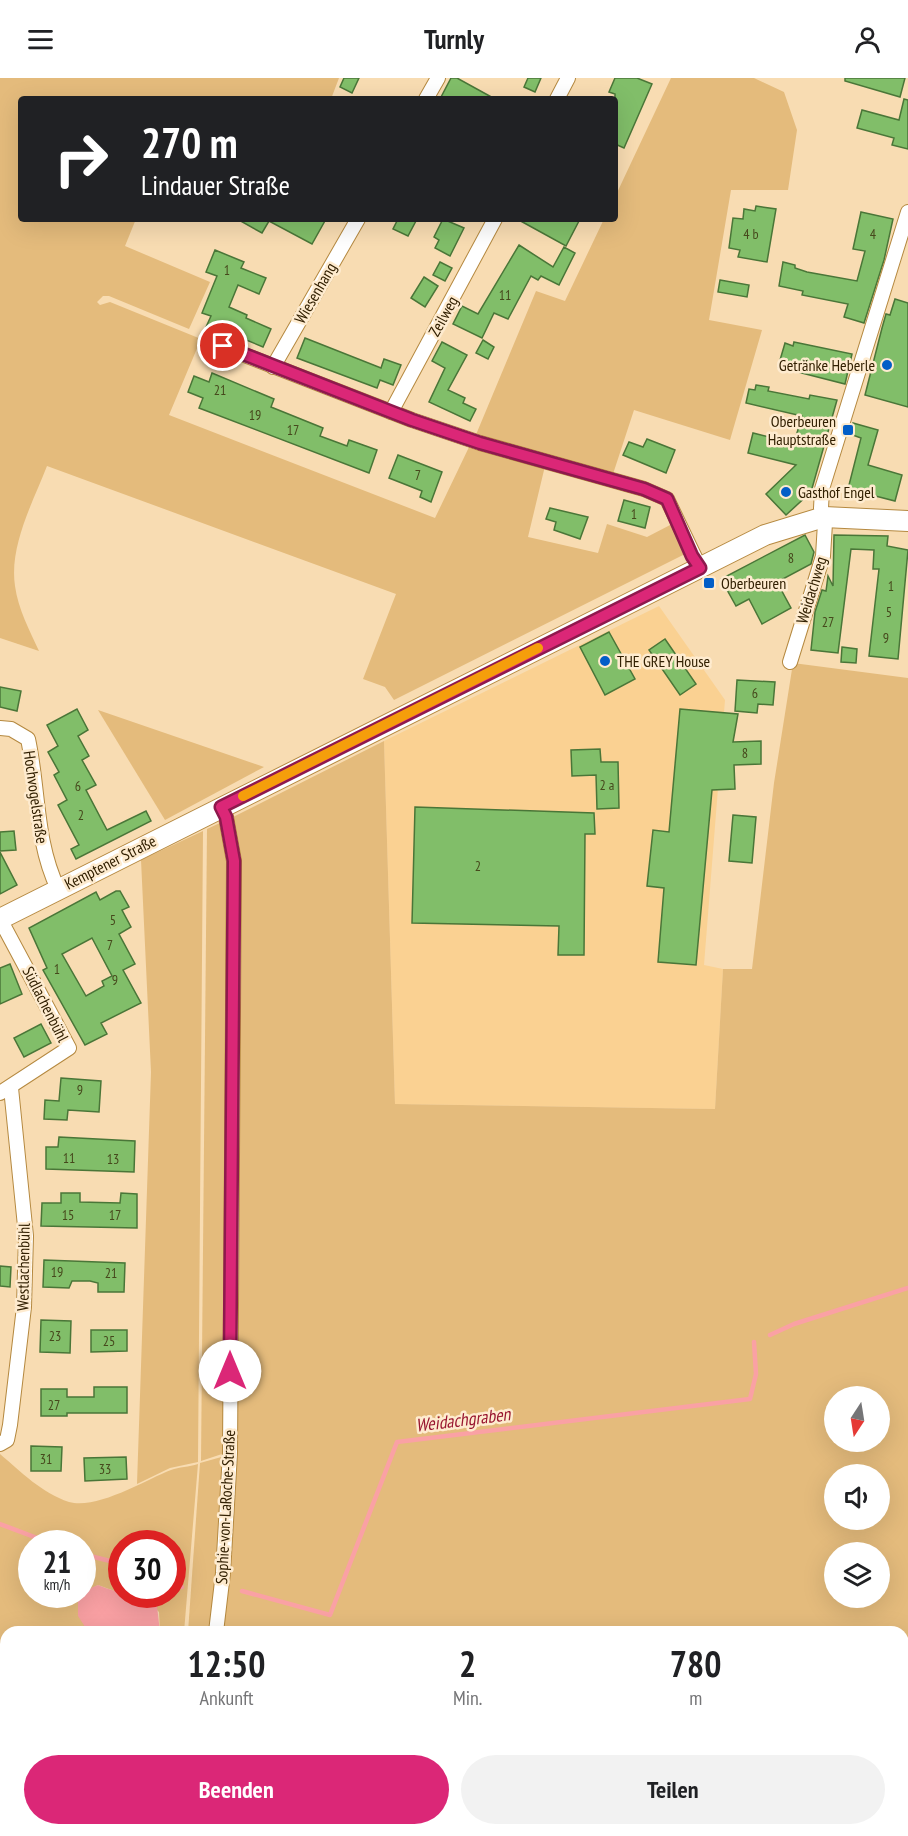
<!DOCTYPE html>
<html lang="de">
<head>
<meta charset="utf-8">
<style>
  :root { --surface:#fff; --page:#f2f2f2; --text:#202124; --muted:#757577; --accent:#db2777 }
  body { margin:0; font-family:"PT Sans Narrow",sans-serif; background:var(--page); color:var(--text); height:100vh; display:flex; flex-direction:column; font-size:22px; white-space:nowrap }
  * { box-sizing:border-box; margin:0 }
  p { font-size:20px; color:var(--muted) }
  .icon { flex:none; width:33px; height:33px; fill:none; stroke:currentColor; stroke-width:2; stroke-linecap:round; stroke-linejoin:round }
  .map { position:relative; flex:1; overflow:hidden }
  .details { position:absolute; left:0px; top:1548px; width:909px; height:210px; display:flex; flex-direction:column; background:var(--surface); border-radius:18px 18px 0 0; box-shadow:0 6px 24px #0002 }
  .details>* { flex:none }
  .hud { position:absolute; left:18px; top:18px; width:600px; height:126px; border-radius:6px; box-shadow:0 6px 24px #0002; background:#202124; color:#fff; overflow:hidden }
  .needle { width:39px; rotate:192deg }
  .fabs { position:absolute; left:824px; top:1308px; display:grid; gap:12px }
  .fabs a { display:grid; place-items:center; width:66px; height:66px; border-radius:50%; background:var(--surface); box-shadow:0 6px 24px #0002; font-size:30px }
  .speed { position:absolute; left:18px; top:1452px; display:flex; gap:12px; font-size:30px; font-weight:700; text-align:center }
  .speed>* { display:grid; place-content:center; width:78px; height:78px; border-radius:50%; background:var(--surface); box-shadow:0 6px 24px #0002; line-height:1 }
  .speed small { font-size:15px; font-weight:400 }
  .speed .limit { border:9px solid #d22; background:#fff; color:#111 }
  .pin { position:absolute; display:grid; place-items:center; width:51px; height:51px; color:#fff; margin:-26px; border:3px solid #fff; border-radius:50%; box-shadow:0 2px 6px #0007 }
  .me { position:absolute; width:66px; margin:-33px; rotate:0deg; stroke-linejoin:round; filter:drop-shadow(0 0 4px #0008) }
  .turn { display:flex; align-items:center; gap:21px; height:126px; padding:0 24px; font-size:27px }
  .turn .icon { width:78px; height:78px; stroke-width:2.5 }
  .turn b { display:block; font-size:42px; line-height:51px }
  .eta { display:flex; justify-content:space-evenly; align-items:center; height:102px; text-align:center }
  .eta b { font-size:36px; font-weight:600; line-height:42px }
  .primary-button { display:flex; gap:12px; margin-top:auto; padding:12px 24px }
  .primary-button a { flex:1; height:69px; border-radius:36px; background:var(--accent); color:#fff; font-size:24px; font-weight:600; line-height:69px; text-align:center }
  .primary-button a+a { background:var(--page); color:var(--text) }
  header { display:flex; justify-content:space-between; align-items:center; height:78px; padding:0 24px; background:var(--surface); font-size:27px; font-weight:600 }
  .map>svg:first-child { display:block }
  .built { fill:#fad192 }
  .green { fill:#e4bb7c; fill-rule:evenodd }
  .water { fill:#faa1a4 }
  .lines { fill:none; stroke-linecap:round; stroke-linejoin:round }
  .stream { stroke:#faa1a4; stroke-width:4.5 }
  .building { fill:#81be69; stroke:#4a7638; stroke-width:1.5; fill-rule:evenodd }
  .minor-casing { stroke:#b58940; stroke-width:16 }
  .secondary-casing { stroke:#b58940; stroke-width:22 }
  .minor { stroke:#fff; stroke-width:14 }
  .secondary { stroke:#fff; stroke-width:20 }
  .route-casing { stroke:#8e194d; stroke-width:15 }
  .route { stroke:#db2777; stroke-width:10 }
  .slow { stroke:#f59e0b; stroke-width:10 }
  .poi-dot { fill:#035ec7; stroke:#feebcf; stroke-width:2 }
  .labels { text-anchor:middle; stroke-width:5; stroke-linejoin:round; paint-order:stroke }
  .number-label { font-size:14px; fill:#46481c }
  .street-label { font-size:16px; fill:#322002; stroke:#feebcf }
  .poi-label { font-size:16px; fill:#322002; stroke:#feebcf; text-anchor:start }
  .water-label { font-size:18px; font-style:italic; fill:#991630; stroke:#feebcf }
</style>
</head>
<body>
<header><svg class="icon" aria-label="menu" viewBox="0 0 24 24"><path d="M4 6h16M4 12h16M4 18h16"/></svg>Turnly<svg class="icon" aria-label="person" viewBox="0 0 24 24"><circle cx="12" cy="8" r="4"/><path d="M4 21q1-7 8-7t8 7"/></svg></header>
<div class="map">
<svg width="908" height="1758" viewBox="0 0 908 1758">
  <rect width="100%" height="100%" fill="#f8dcb2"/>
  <!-- built -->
  <polygon class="built" points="659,528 725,622 704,887 723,891 715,1031 395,1026 384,663"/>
  <!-- green -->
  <g class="green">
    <path d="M0 0H339L331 21H21V141H136L125 168 210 204 189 251 109 218H103L97 224 100 227 110 224 201 261 169 337 435 440 470 367 545 388 528 459 598 475 607 446 647 459 674 445 689 474 394 622 385 609 363 601 396 516 47 388C33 424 9 468 15 508 18 531 30 553 39 573L0 560Z"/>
    <polygon points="671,0 754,0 784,14 797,52 788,112 731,112 709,242 762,252 730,362 634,332 613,396 475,359 536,213 565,223 604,141 615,141 615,119"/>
    <path d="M793 585 908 600V1758H182L183 1752H903V1554H222L231 740 384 663 395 1026 715 1031 723 891H752L774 705ZM834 1318H879V1364H834ZM834 1396H879V1442H834ZM834 1474H879V1520H834Z"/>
    <polygon points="98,632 264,689 165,742"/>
    <polygon points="222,744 230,783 225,1375 201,1383 207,751"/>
    <polygon points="203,753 198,1384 170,1390 137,1406 151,994 141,782"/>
    <path d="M0 1376C21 1394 42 1415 69 1424 97 1432 145 1402 171 1392 179 1389 189 1389 198 1386L184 1554H160L159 1534 144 1519H131L98 1507 85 1514 78 1523 87 1552 92 1554H6V1607L0 1603ZM32 1466H82V1516H32ZM122 1466H172V1516H122Z"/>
    <polygon points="225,1378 211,1554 188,1554 200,1385"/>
    <polygon points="6,1713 6,1752 144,1752 142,1758 0,1758 0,1737"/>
  </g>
  <!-- water -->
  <path class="water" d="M98 1507C118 1516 141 1516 157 1528L160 1554 87 1552 78 1538V1523L91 1510Z"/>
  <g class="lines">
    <!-- stream -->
    <g class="stream">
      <polyline points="770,1257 794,1246 908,1210"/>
      <polyline points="0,1446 53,1466"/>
      <polyline points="82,1476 122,1486"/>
      <polyline points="172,1503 178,1509 182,1509"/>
      <polyline points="82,1511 85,1515"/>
      <polyline points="242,1513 330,1537 397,1364 750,1321 756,1296 754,1264"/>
      <polyline points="153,1524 166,1516"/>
    </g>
  </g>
  <!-- building -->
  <g class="building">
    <polygon points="344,0 359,0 352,15 340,9"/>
    <polygon points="451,0 457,0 495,21 440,21"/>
    <polygon points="528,0 541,0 535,14 524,9"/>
    <polygon points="615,0 637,0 652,6 624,70 615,66 615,16 609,14"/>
    <polygon points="845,0 905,0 900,19 845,3"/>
    <polygon points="904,21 908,22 908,71 892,67 894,60 857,50 862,32 899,42"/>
    <polygon points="756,128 776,131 767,184 738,179 740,172 729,170 733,140 743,141 744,131 755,133"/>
    <polygon points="861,134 893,141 884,182 864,245 844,239 848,226 802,217 803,213 779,208 783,184 795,187 795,190 807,194 857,203 865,173 853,171"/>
    <polygon points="237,141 326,141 312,166 269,143 262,155"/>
    <polygon points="398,141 417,141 408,158 393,151"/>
    <polygon points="443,141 464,150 450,178 435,170 439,162 434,159"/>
    <polygon points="517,141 580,141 566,168"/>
    <polygon points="519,167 553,189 564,169 575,175 559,207 541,198 538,202 531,198 508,241 494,235 482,260 453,246 462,228 478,236"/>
    <polygon points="215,172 244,184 241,190 266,200 259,216 238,207 229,229 247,237 246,240 271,251 263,269 244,261 243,264 206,249 211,238 202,235 217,198 206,194"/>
    <polygon points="440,184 452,190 445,203 433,197"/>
    <polygon points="424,199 438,208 425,229 411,220"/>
    <polygon points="720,202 749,207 747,219 718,214"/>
    <polygon points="895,221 908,225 908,329 865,317 882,250 886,236 890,237"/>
    <polygon points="305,260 381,290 384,281 401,287 393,307 380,302 377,310 297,280"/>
    <polygon points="483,262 494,269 488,281 476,275"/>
    <polygon points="442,264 467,277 448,312 465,320 463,325 476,331 470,343 429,324 445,290 432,283"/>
    <polygon points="794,264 852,276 845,306 778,289 785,265 793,268"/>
    <polygon points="212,295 274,321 271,329 323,350 320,358 347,368 349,362 377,372 369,395 199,330 203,320 188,314 194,298 209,304"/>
    <polygon points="756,307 769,309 768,313 809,321 810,317 837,322 811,414 786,437 766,416 796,387 748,375 753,355 794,365 802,338 746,325 749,311 755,312"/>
    <polygon points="853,345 878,352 868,387 902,397 895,423 848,411 861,360 850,356"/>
    <polygon points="647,361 675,372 666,395 623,377 629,364 643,369"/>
    <polygon points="398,377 442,394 431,424 420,419 422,413 389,400"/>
    <polygon points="624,422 650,429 645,450 618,443"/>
    <polygon points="550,430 588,439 580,461 554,452 556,444 546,441"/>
    <polygon points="805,457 814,474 811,486 777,504 791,530 762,546 749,521 736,528 721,501"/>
    <polygon points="834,457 888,458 887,468 908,472 898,581 869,578 879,491 873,491 874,472 851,471 838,575 811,572 815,534 822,512 826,513 828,498 833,508"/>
    <polygon points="609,554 635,601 605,617 580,569"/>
    <polygon points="665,561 696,606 680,617 649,572"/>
    <polygon points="842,569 857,571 856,585 841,584"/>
    <polygon points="737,602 775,604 773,627 758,626 757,635 735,633"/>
    <polygon points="0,609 21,613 17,633 0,629"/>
    <polygon points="77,631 88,652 78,658 89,678 82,682 96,707 86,712 107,752 146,733 151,743 76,781 71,771 79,767 58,727 67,722 54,697 59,694 48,674 58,668 47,647"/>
    <polygon points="680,631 738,636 733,664 761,663 761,686 734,687 735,711 712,712 696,887 658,884 664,810 647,808 653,752 669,754"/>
    <polygon points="600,671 601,684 618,684 619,730 597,731 596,697 572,698 571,672"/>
    <polygon points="415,729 594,735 595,756 585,756 584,877 558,877 559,848 412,845"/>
    <polygon points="733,737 756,739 752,785 729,783"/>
    <polygon points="14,753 16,772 0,773 0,754"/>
    <polygon points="0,774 17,807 0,816"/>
    <path d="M116 813H120L129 829 122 832 131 849 119 856 135 886 123 892 141 925 101 945 107 956 85 967 43 892 47 890 29 850 96 814 100 822ZM92 860 112 898 102 903 104 908 86 918 62 876Z"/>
    <polygon points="10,886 22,916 0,926 0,890"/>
    <polygon points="41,946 51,965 24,979 14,960"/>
    <polygon points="61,1000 101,1003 99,1034 68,1032 67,1042 44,1041 45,1022 59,1023"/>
    <polygon points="59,1059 135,1063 134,1094 46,1091 46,1069 58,1069"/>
    <polygon points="61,1115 80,1115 80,1124 120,1125 121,1115 137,1116 137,1150 41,1148 42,1125 61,1125"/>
    <polygon points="44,1182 125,1185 124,1214 98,1214 98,1205 90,1203 72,1203 69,1210 43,1209"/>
    <polygon points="0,1188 11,1189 10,1209 0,1208"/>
    <polygon points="41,1242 71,1243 70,1275 40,1274"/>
    <polygon points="91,1252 127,1252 127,1273 91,1274"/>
    <polygon points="94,1309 127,1309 127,1335 67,1335 67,1338 41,1338 41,1311 67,1311 67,1319 94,1319"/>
    <polygon points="31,1368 62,1369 61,1393 31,1393"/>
    <polygon points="126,1379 127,1401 85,1403 84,1380"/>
  </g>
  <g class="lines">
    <defs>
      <g id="minor">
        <polyline points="426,21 438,0"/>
        <polyline points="557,21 568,0"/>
        <polyline points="211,264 412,342 480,365 644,411 667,421 700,490"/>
        <polyline points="273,289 358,141"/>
        <polyline points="391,334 495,141"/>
        <polyline points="790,584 823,478 825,445 821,430 822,411 908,134"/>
        <path d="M0 650 11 651 28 661C39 712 35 763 58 811"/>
        <polyline points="0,1015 69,970 0,841"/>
        <polyline points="0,1366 7,1362 10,1347 24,1229 26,1158 11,1010"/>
        <polyline points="216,1554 223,1495 230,1375 234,783 226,739 221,729"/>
        <polyline points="177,1758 178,1752"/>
      </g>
      <polyline id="secondary" points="0,841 765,457 824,439 908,443"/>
    </defs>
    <!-- minor casing -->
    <use href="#minor" class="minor-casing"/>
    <!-- secondary casing -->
    <use href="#secondary" class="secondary-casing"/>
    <!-- minor -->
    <use href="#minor" class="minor"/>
    <!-- secondary -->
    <use href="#secondary" class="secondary"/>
  </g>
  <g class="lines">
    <defs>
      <polyline id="route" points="223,268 412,342 480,365 644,411 667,421 692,478 700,490 221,729 226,739 234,783 230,1293"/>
    </defs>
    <!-- route casing -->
    <use href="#route" class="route-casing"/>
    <!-- route -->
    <use href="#route" class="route"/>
    <!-- slow -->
    <polyline class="slow" points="243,718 538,570"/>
  </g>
  <!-- markers -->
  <g class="poi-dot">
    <circle cx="887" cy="287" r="6"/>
    <rect x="842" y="346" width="12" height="12" rx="3"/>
    <circle cx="786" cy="414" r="6"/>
    <rect x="703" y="499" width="12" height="12" rx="3"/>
    <circle cx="605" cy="583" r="6"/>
  </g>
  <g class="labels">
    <!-- number labels -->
    <g class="number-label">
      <text x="751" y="161">4 b</text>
      <text x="873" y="161">4</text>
      <text x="227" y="197">1</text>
      <text x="505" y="222">11</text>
      <text x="220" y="317">21</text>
      <text x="255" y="342">19</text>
      <text x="293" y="357">17</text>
      <text x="418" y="402">7</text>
      <text x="634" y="441">1</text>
      <text x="791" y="485">8</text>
      <text x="891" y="513">1</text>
      <text x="889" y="539">5</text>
      <text x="828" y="549">27</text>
      <text x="886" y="565">9</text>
      <text x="755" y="620">6</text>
      <text x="745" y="680">8</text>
      <text x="607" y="712">2 a</text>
      <text x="78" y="713">6</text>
      <text x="81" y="742">2</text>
      <text x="478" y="793">2</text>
      <text x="113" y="847">5</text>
      <text x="110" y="872">7</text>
      <text x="57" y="896">1</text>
      <text x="115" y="907">9</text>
      <text x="80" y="1017">9</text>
      <text x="69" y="1085">11</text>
      <text x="113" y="1086">13</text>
      <text x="68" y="1142">15</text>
      <text x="115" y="1142">17</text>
      <text x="57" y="1199">19</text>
      <text x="111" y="1200">21</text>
      <text x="55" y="1263">23</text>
      <text x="109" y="1268">25</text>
      <text x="54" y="1332">27</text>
      <text x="46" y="1386">31</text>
      <text x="105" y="1396">33</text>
    </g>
    <!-- street labels -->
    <g class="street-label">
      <text transform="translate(315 215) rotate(-60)" y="6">Wiesenhang</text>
      <text transform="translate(443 238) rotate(-61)" y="6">Zeilweg</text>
      <text transform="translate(811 512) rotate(-73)" y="6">Weidachweg</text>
      <text transform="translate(36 719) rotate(82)" y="6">Hochvogelstraße</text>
      <text transform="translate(110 784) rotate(-27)" y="6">Kemptener Straße</text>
      <text transform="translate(46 926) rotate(63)" y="6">Südlachenbühl</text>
      <text transform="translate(23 1189) rotate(-89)" y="6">Westlachenbühl</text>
      <text transform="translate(225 1429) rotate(-87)" y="6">Sophie-von-LaRoche-Straße</text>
    </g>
    <!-- poi labels -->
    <g class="poi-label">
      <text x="875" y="293" text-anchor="end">Getränke Heberle</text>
      <text x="836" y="349" text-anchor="end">Oberbeuren<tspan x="836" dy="18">Hauptstraße</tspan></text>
      <text x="798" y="420">Gasthof Engel</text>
      <text x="721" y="511">Oberbeuren</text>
      <text x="617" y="589">THE GREY House</text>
    </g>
    <!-- water labels -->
    <g class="water-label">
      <text transform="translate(463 1342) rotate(-7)" y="6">Weidachgraben</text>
    </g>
  </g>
</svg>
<div class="fabs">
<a><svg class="needle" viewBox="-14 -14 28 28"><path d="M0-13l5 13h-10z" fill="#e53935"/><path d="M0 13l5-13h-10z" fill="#757577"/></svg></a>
<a><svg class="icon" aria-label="sound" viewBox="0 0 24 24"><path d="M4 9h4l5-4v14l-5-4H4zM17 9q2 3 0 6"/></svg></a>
<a><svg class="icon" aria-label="layers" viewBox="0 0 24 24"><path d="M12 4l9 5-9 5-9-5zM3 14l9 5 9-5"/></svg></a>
</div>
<div class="speed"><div>21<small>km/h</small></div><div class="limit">30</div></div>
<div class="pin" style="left:223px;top:268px;background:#d93025"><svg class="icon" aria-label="arrive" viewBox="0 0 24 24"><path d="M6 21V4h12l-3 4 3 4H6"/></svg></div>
<svg class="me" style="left:230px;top:1293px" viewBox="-20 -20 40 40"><circle r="19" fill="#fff"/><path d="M0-13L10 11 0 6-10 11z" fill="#db2777"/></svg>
<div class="hud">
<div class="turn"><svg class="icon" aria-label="right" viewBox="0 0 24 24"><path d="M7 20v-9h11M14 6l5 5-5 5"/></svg><div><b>270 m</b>Lindauer Straße</div></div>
</div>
<section class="details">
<div class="eta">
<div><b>12:50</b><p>Ankunft</p></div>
<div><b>2</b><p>Min.</p></div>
<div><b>780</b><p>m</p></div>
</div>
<div class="primary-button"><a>Beenden</a><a>Teilen</a></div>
</section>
</div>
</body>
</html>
